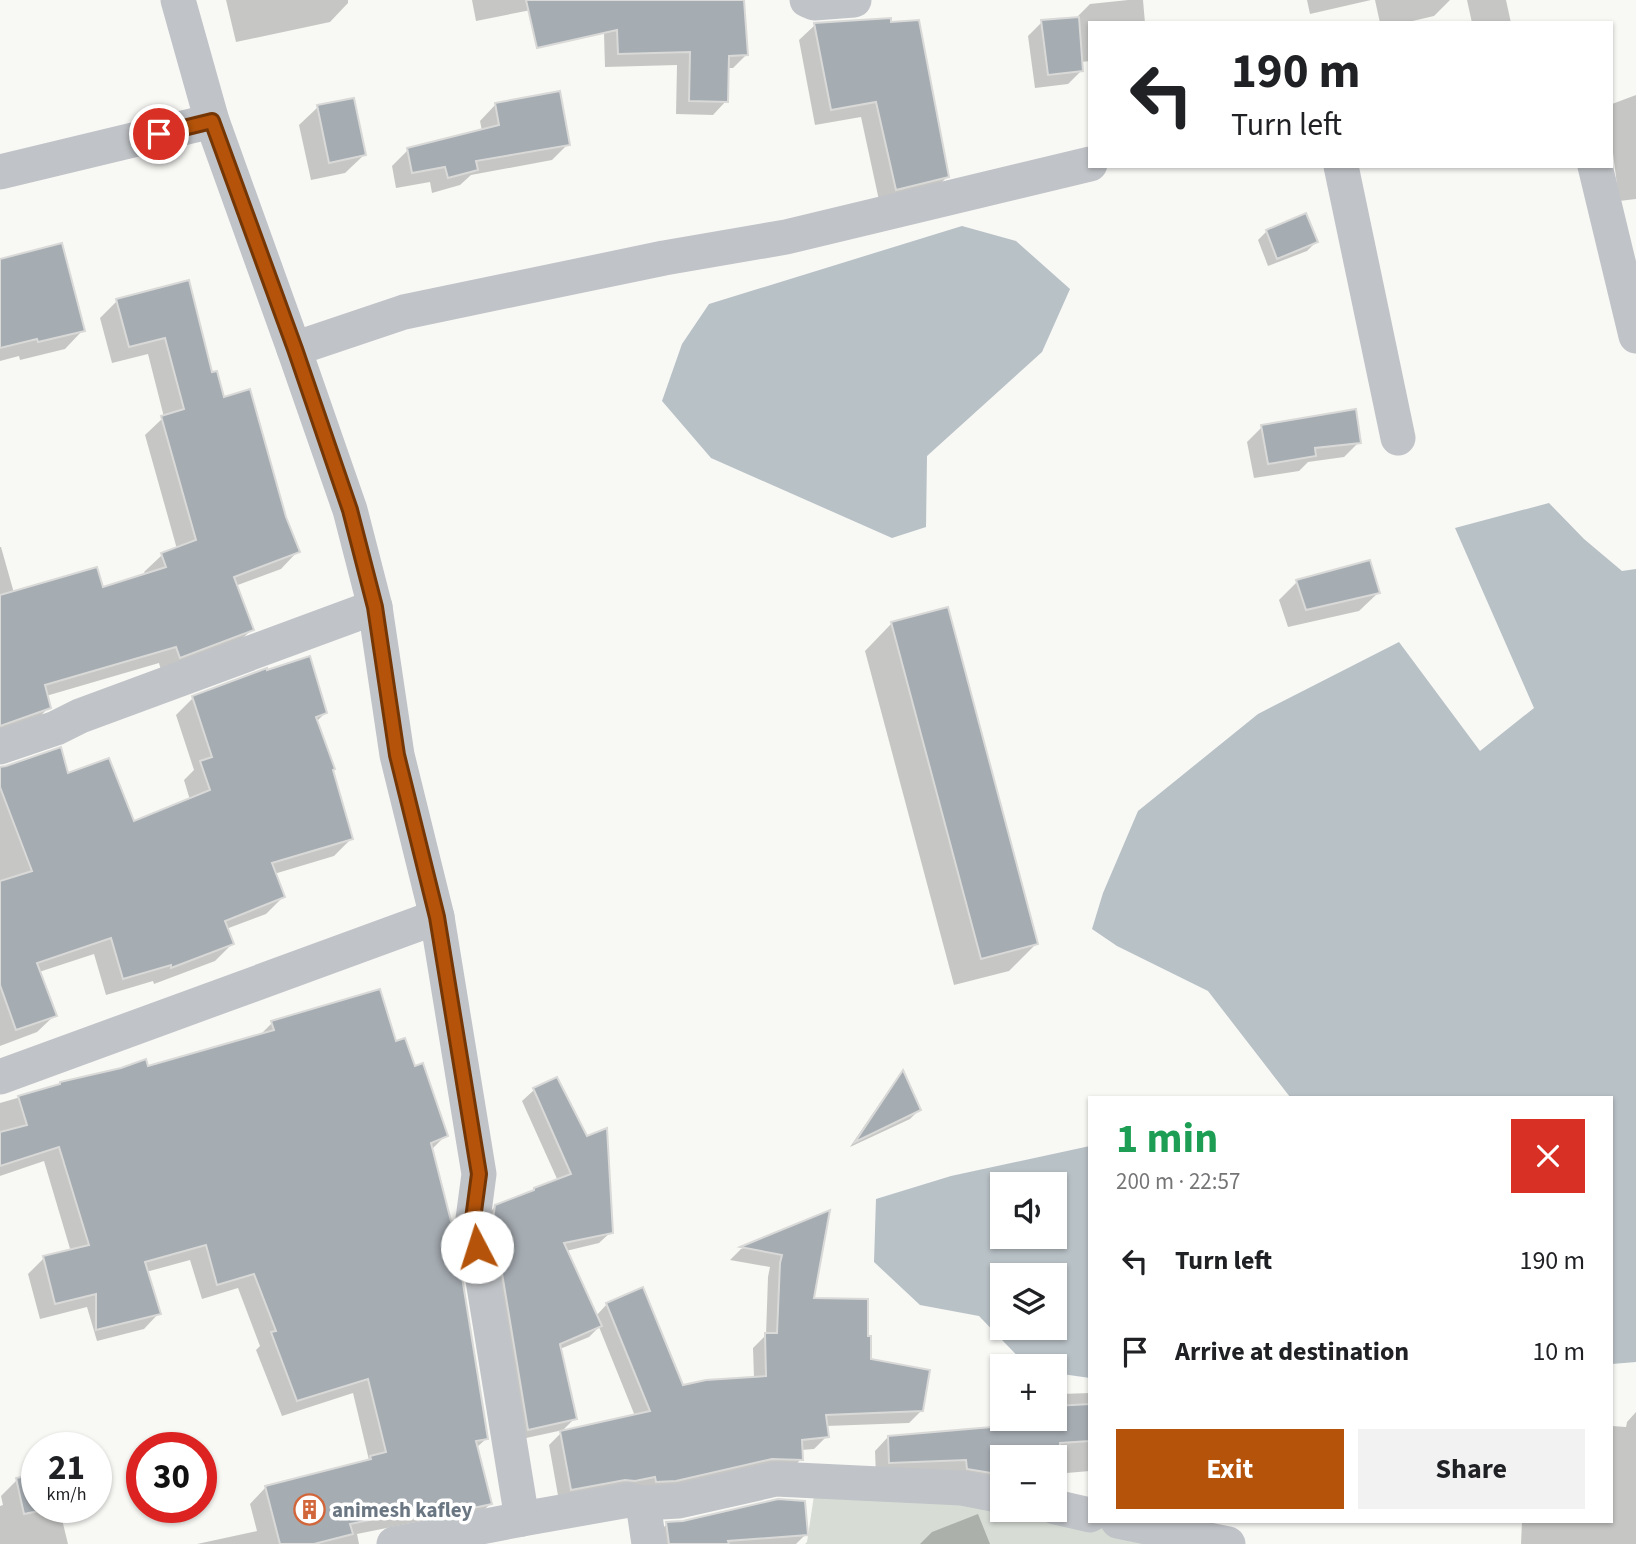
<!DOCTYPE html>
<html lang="en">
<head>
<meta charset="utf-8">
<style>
  :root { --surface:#fff; --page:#f2f2f2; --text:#202124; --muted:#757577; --accent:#b45309 }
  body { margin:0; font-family:"Source Sans 3",sans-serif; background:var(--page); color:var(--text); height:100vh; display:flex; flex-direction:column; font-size:26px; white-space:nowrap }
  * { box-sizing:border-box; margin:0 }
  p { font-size:23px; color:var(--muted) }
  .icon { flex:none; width:38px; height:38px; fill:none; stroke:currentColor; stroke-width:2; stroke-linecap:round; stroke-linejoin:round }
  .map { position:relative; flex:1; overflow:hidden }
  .panel { position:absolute; left:1088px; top:1096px; width:525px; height:427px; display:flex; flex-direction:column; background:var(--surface); border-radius:0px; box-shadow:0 2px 5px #0004 }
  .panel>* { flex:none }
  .banner { position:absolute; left:1088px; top:21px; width:525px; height:147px; border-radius:0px; box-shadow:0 2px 5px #0004; background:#fff; color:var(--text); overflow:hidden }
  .buttons { position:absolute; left:990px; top:1172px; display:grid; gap:14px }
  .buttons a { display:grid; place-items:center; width:77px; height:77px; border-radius:0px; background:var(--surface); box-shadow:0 2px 5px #0004; font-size:35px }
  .speed { position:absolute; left:21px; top:1432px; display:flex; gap:14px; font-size:35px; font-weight:700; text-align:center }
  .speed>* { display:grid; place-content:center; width:91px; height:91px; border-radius:50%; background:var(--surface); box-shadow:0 2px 5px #0004; line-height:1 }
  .speed small { font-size:18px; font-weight:400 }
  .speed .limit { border:10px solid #d22; background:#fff; color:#111 }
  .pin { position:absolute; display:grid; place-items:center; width:60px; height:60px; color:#fff; margin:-30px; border:4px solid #fff; border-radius:50%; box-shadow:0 2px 7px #0007 }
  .me { position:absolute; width:77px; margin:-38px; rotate:355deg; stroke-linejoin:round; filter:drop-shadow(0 0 5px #0008) }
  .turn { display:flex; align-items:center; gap:24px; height:147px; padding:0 28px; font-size:32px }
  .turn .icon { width:91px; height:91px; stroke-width:2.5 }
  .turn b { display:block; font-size:49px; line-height:60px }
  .round { display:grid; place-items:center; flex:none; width:74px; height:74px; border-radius:0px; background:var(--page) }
  .summary { display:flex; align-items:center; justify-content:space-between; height:119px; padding:0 28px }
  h1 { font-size:42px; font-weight:700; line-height:52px; color:#1e9e55 }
  .primary-button { display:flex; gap:14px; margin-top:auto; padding:14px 28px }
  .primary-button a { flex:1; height:80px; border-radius:0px; background:var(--accent); color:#fff; font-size:28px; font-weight:700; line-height:80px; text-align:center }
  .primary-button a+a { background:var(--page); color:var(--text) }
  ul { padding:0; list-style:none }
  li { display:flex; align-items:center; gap:21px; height:91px; padding:0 28px }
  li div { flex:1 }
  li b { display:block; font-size:26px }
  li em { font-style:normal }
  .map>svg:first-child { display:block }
  .green { fill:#d7dcd5 }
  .water { fill:#b8c1c6; fill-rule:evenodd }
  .shadow { fill:#0003 }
  .building { fill:#a5acb2; stroke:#d9d9d8; stroke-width:2 }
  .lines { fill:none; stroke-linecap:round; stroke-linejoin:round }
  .minor { stroke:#c0c3c7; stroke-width:35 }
  .route-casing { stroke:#753606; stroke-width:18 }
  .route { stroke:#b45309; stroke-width:12 }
  .labels { text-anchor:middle; stroke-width:7; stroke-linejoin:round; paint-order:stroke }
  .poi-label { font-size:21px; font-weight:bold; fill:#6a7783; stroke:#fff; text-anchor:start }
</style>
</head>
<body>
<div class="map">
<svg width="1636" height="1544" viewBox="0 0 1636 1544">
  <rect width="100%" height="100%" fill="#f8f8f5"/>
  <!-- green -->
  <polygon class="green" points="815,1489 957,1497 1003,1510 1047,1512 1194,1544 805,1544 807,1542"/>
  <!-- water -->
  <g class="water">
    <polygon points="962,226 1016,241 1070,289 1042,352 927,456 926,527 892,538 711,458 662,401 682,344 709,304"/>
    <polygon points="1549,503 1584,539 1622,571 1636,569 1636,1362 1612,1364 1612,1097 1290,1097 1208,991 1117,946 1092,929 1103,893 1138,811 1258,714 1399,642 1480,751 1534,708 1455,528"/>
    <path d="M1090 1146V1378L1055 1373V1367H1028L979 1316 920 1305 874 1262 876 1199 951 1176ZM1003 1185H1055V1237H1003ZM1003 1276H1055V1328H1003Z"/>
  </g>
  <!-- shadow -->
  <g class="shadow">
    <polygon points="226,0 348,0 348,3 330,22 236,42"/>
    <polygon points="472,0 541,0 531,10 476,21"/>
    <polygon points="603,0 714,0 747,54 733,68 727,68 726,101 713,115 676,114 677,65 605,67"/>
    <polygon points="1128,0 1143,0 1145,23 1090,23 1090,61 1081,62 1082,70 1068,84 1035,88 1028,36 1042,22 1076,18 1090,4"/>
    <polygon points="1307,0 1371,0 1310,14"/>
    <polygon points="1375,0 1450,0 1434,16 1404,23 1380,23"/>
    <polygon points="1467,0 1506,0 1511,23 1472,23"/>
    <polygon points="815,25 947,177 931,193 880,205 861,117 815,125 799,40"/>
    <polygon points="1636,95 1636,199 1619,201 1612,145 1612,104"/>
    <polygon points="496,104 568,144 552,160 471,175 460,185 432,193 430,182 396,188 392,166 408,150 482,131 480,121"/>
    <polygon points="318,107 364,155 345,173 311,180 299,125"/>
    <polygon points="1267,231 1316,242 1307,251 1268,266 1258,240"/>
    <polygon points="0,261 83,330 65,349 20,360 19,356 0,361"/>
    <polygon points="188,282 211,375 222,399 285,517 298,551 281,569 235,586 251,630 234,647 162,674 159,663 46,696 49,707 32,725 0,736 0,547 1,547 14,593 101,590 146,575 144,572 162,555 177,549 145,435 164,417 148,354 112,363 100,318 117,301"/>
    <polygon points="1262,427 1359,442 1344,457 1308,462 1299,471 1254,478 1247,442"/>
    <polygon points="1297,582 1378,593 1359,611 1288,627 1279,600"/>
    <polygon points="892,623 1036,944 1009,971 954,985 865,651"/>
    <polygon points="193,698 325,713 316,722 351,839 334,856 274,874 283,897 266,914 226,929 232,944 215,961 154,984 153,981 106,995 94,954 39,972 55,1015 37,1032 0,1046 0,768 66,775 133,823 190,800 184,780 194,770 176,715"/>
    <polygon points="272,1023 395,1043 414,1069 446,1135 431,1150 487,1438 476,1448 490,1504 474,1520 438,1527 436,1518 357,1534 359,1544 197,1544 257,1531 250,1504 265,1488 366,1462 369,1460 353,1393 282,1416 256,1350 260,1346 238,1288 202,1299 190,1260 146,1272 159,1313 144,1329 97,1341 87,1307 40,1319 28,1274 44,1258 71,1252 44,1161 0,1176 0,1103 59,1086 147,1068 259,1036"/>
    <polygon points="903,1073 919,1110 910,1119 850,1147 895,1081"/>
    <polygon points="534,1090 611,1232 599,1243 566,1251 596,1316 607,1304 682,1387 754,1378 753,1348 766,1335 768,1277 770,1267 730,1260 741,1249 828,1213 812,1300 866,1337 870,1360 921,1411 909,1423 826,1426 827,1436 814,1449 801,1450 801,1459 789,1472 663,1493 559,1501 549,1445 561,1433 635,1416 599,1327 589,1337 560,1349 575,1418 563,1430 517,1440 484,1218 496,1206 558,1181 522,1101"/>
    <polygon points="1090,1393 1090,1471 1055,1474 1055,1458 1003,1458 1003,1482 876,1476 875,1451 888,1437 1014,1426 1014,1422 1017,1419 1055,1419 1055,1399 1060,1394"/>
    <polygon points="1636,1412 1636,1544 1521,1544 1522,1521 1612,1521 1612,1426 1626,1427 1627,1422"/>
    <polygon points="17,1480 37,1507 59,1507 68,1544 0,1544 0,1506 3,1505 1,1496"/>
    <polygon points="978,1514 990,1544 920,1544 932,1532"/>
    <polygon points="667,1524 806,1534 796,1544 654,1544 654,1537"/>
  </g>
  <!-- building -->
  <g class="building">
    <polygon points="526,0 744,0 748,55 729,56 728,102 689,101 690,52 618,54 617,30 537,48"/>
    <polygon points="1079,17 1083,71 1048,75 1041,20"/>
    <polygon points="891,18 891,22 919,20 949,177 896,190 876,102 831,110 814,23"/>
    <polygon points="560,91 570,145 476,161 478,170 448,178 445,167 412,173 407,148 499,125 495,103"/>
    <polygon points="354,98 366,155 329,163 317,105"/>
    <polygon points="1306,213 1318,242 1277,259 1266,230"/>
    <polygon points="62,243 85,331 38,342 37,339 0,348 0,259"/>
    <polygon points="189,280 212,372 217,371 224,397 250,389 286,517 300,552 234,577 254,630 180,658 176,647 45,685 51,708 0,726 0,595 97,567 103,587 166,567 161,553 196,540 161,416 184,409 165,338 129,347 116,299"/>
    <polygon points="1356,409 1361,443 1315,448 1316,456 1268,464 1261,425"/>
    <polygon points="1370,560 1380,593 1306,610 1296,580"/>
    <polygon points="948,607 1038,944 981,959 891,622"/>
    <polygon points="310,656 327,713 316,717 335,769 333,770 353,839 272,863 285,897 225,921 234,944 171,968 171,965 123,979 111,938 37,963 57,1016 16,1030 0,985 0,881 32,871 0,787 0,767 6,766 61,747 68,773 109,758 134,821 210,790 200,761 212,757 192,696 267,668 267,670"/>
    <polygon points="380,989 396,1041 405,1038 415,1066 423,1063 448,1136 431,1143 451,1221 453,1221 488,1439 476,1441 492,1504 454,1512 451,1503 350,1524 353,1534 314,1544 280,1544 265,1486 371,1459 370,1456 386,1452 368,1379 297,1401 271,1332 276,1331 254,1274 217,1285 206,1245 145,1262 161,1314 96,1330 96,1294 55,1304 43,1256 89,1245 59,1147 0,1166 0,1132 27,1125 18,1096 60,1084 60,1082 121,1068 146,1059 148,1066 274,1030 271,1021"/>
    <polygon points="903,1070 921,1110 855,1142"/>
    <polygon points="557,1077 587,1136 607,1128 613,1233 564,1243 602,1326 560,1344 577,1419 528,1430 493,1219 495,1205 534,1190 534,1188 571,1174 533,1088"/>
    <polygon points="830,1210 814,1298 868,1299 868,1336 871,1336 871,1359 930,1370 923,1411 826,1415 829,1437 802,1440 803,1460 772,1459 676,1481 656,1482 655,1477 635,1481 625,1480 571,1490 560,1431 650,1411 606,1303 643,1287 683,1385 706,1380 766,1376 765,1333 777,1333 780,1263 782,1255 740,1247"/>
    <polygon points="1090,1404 1090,1441 1060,1443 1060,1469 1055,1469 1055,1458 1003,1458 1003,1475 967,1469 966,1460 889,1463 888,1436 1028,1424 1028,1419 1055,1419 1055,1406"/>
    <polygon points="37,1474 37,1507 58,1507 24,1514 16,1478"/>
    <polygon points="778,1499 805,1501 808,1535 728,1541 729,1544 669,1544 666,1522 683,1521"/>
  </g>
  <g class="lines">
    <!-- minor -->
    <g class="minor">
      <polyline points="178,0 212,121 294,349 350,510 375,607 397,755 437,917 479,1174 473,1219 522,1519 629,1500 643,1503 649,1544"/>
      <polyline points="807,0 814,3 854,0"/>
      <polyline points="1341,166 1398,438"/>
      <polyline points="1595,166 1636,336"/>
      <polyline points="0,172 212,121"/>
      <polyline points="294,349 404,312 664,258 786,237 1090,164"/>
      <polyline points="0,747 56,728 80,716 375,607"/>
      <polyline points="0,1077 437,917"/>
      <polyline points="643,1503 679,1501 776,1479 962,1488 1003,1496"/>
      <polyline points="1055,1507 1090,1515"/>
      <polyline points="1118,1521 1228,1544"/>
      <polyline points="394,1544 522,1519"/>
    </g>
  </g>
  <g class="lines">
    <defs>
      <polyline id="route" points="159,134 212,121 295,349 350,510 375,607 397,755 437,917 479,1174 473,1219 477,1247"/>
    </defs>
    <!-- route casing -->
    <use href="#route" class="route-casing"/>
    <!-- route -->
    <use href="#route" class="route"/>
  </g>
  <!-- icons -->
  <defs>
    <symbol id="building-ring" viewBox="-11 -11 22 22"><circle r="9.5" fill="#fff" stroke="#d2663b" stroke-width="1.5"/><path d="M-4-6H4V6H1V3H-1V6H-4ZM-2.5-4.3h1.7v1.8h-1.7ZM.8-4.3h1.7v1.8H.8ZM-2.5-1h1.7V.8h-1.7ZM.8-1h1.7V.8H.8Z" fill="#d2663b"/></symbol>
  </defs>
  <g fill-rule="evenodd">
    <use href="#building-ring" x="292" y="1492" width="35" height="35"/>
  </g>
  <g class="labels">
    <!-- poi labels -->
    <g class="poi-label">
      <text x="332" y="1517">animesh kafley</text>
    </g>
  </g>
</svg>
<div class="buttons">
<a><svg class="icon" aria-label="sound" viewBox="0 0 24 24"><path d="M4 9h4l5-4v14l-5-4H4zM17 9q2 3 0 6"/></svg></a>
<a><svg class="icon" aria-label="layers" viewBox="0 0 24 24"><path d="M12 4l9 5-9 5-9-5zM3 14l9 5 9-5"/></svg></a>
<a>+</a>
<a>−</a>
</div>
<div class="speed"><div>21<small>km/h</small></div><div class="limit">30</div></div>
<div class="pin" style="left:159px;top:134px;background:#d93025"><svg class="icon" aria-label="arrive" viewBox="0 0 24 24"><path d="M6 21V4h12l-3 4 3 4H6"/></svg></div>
<svg class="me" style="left:477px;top:1247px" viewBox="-20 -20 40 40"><circle r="19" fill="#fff"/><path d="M0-13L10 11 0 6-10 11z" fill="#b45309"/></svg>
<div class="banner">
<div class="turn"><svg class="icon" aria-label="left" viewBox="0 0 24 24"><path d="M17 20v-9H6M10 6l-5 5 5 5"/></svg><div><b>190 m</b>Turn left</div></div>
</div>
<section class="panel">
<div class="summary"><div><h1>1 min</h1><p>200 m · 22:57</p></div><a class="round" style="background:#d93025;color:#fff"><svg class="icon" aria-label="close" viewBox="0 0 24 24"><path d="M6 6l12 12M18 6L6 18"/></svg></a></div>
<ul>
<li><svg class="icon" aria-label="left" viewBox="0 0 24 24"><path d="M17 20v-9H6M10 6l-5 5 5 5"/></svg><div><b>Turn left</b></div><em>190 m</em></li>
<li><svg class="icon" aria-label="arrive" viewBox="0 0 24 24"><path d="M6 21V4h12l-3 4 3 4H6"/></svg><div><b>Arrive at destination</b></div><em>10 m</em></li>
</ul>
<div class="primary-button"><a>Exit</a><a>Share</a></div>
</section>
</div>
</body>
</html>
